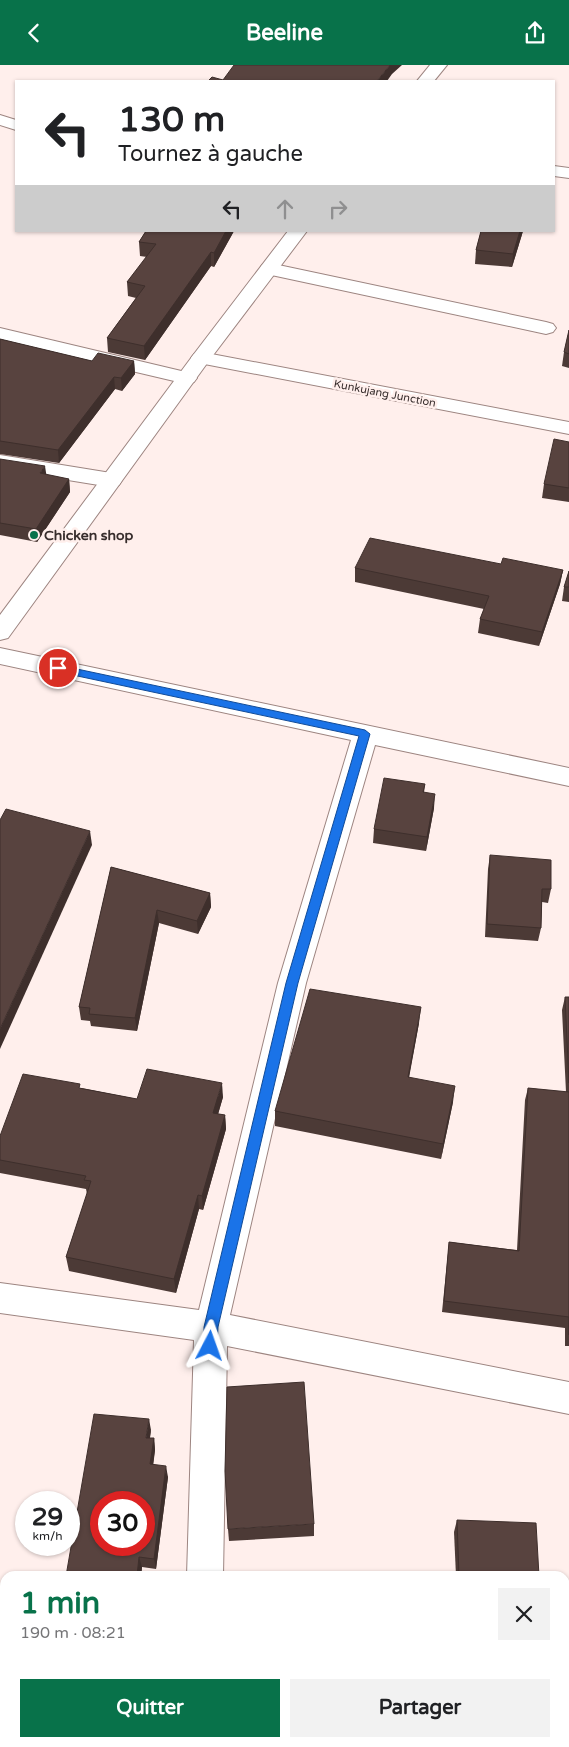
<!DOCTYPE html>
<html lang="fr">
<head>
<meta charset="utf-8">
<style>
  :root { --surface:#fff; --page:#f2f2f2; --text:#202124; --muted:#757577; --accent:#08724a }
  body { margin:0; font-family:"Varela Round",sans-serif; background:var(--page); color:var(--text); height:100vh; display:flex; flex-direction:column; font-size:19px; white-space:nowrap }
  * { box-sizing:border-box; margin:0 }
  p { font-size:16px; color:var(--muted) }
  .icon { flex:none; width:28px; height:28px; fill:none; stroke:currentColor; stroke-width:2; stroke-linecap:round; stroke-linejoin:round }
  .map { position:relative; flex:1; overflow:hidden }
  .sheet { position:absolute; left:0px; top:1506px; width:570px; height:176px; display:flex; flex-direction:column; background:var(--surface); border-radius:15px 15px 0 0; box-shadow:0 1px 4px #0004 }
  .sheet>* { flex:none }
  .top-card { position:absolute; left:15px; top:15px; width:540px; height:152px; border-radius:0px; box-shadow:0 1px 4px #0004; background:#fff; color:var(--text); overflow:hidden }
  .speed { position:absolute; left:15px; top:1426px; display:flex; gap:10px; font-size:25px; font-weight:700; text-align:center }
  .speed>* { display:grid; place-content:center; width:65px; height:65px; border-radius:50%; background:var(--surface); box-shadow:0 1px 4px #0004; line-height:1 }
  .speed small { font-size:12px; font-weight:400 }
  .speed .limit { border:8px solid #d22; background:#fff; color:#111 }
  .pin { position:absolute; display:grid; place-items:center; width:42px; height:42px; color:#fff; margin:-21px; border:2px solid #fff; border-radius:50%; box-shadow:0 1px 5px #0007 }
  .me { position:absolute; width:55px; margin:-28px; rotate:4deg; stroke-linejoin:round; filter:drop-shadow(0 0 4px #0008) }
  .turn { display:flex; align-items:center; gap:18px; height:105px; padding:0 20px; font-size:22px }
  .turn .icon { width:65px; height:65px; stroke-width:2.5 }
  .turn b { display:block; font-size:35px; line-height:42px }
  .lanes { display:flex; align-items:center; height:48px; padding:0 20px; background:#0003; justify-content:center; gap:25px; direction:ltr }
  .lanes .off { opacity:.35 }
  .round { display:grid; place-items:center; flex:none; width:52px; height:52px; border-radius:0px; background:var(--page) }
  .head { display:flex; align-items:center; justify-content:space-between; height:85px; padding:0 20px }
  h1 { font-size:30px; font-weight:700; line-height:38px; color:var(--accent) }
  .button { display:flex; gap:10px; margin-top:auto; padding:10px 20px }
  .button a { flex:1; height:58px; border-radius:0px; background:var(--accent); color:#fff; font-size:20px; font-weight:700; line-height:58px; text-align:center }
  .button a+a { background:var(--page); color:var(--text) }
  header { display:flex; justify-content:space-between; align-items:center; height:65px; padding:0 20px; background:var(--accent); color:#fff; font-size:22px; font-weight:700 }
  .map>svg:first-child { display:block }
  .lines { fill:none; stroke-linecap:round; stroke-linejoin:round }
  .street-casing { stroke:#9d8581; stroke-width:2 }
  .secondary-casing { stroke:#9d8581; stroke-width:2 }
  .street { fill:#fff; fill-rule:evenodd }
  .secondary { fill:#fff; fill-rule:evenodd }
  .wall { fill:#4c3a36 }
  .shaded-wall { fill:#3e2f2c }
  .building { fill:#58433f; stroke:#3e2f2c; fill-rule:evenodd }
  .route { fill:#1a73e8; stroke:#114b97 }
  .poi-dot { fill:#08724a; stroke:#ffefec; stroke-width:2 }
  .labels { text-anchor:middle; stroke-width:5; stroke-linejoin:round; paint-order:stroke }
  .far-street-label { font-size:11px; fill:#372d2c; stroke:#ffefec }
  .poi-label { font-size:14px; font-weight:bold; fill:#372d2c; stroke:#ffefec; text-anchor:start }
</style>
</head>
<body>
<header><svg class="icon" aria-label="back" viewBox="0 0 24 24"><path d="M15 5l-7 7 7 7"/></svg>Beeline<svg class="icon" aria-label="share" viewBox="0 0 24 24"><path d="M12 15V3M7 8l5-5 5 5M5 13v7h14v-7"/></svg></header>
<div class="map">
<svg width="569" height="1682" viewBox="0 0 569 1682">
  <rect width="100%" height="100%" fill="#ffefec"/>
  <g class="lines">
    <defs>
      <g id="street">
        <polygon points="0,50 16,55 16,65 0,60"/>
        <polygon points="554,101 569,103 569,113 554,111"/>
        <polygon points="269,198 546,257 553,259 556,263 553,267 546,269 262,208 260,204 262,200"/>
        <polygon points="0,263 194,309 197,313 194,317 187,319 0,275"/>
        <polygon points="201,287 569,357 569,369 194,297 191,293 194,289"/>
        <polygon points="0,390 111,408 119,410 122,415 119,420 111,422 0,404"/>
        <polygon points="0,583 569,703 569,721 375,680 306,918 230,1250 569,1317 569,1349 227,1281 223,1511 187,1511 194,1275 0,1248 0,1218 199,1245 278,918 351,675 0,599"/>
        <rect x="183" y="1678" width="38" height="4"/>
      </g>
      <g id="secondary">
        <polygon points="430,0 447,0 434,16 417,16"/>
        <polygon points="288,166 307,166 208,297 8,573 0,575 0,550 194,289"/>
      </g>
    </defs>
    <!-- street casing -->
    <use href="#street" class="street-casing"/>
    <!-- secondary casing -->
    <use href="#secondary" class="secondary-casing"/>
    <!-- street -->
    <use href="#street" class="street"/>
    <!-- secondary -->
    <use href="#secondary" class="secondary"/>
  </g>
  <!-- wall -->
  <g class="wall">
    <polygon points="146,166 234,166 214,202 211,201 145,295 108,287 107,273 136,233 128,231 127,217 147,192 140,191 139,177"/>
    <polygon points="481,166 523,166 512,202 475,199 476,185"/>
    <polygon points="569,265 569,303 562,301 564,287"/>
    <polygon points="0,274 92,296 134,296 135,309 122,326 115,324 59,398 0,389"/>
    <polygon points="569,377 569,437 542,433 544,419"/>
    <polygon points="0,394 47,410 69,414 70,427 37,477 0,470"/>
    <polygon points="501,499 563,505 560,519 539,581 478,568 480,554 484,544 355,517 355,503"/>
    <polygon points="569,506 569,537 562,536 564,522"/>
    <polygon points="425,719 424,728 434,743 426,786 373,778 374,764"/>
    <polygon points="490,790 551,824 548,838 542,837 541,863 538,876 485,872 488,804"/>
    <polygon points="111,802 210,828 211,842 198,869 159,858 137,966 91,961 90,956 81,955 79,942"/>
    <polygon points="565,932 569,932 569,1281 565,1281 565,1263 442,1247 448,1188 449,1177 517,1185 525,1035 528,1023 566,1027 562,945"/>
    <polygon points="419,958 409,1013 453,1037 441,1094 275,1061 275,1046"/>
    <polygon points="81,1023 137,1034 223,1032 218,1049 225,1050 226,1064 203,1145 199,1144 176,1228 69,1206 66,1192 87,1129 86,1124 0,1108 0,1071"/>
    <polygon points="151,1365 150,1373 154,1373 155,1385 153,1399 168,1412 156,1504 142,1502 141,1511 66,1511"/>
    <polygon points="457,1455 539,1511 456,1511 454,1467"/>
    <polygon points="314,1459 314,1471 229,1476 228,1464"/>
    <polygon points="469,1678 565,1678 569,1682 469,1682"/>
  </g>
  <!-- shaded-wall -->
  <g class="shaded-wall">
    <polygon points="390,0 402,0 392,9 387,16 377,16"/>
    <polygon points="226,166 234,166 214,202 214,188"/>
    <polygon points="520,166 523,166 512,202 513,189"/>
    <polygon points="211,187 211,201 145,295 144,281"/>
    <polygon points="134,296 135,309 122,326 121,313"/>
    <polygon points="114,312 115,324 59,398 58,385"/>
    <polygon points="45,401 47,414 40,408"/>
    <polygon points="69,414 70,427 37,477 36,464"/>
    <polygon points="563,505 560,519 539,581 542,567"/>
    <polygon points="435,729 434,743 426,786 427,772"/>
    <polygon points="90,766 92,780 0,984 0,964"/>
    <polygon points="210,828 211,842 198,869 197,856"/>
    <polygon points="157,845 159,858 137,966 135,953"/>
    <polygon points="421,942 419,958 406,1027 408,1012"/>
    <polygon points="222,1018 223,1032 214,1063 213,1048"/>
    <polygon points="455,1021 453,1037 441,1094 443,1079"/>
    <polygon points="225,1050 226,1064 203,1145 202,1131"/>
    <polygon points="198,1130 199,1144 176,1228 174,1214"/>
    <polygon points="149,1354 151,1365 148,1384 146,1373"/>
    <polygon points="154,1373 155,1385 152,1410 150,1399"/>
    <polygon points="166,1401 168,1412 156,1504 154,1494"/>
    <polygon points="139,1492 142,1502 141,1511 137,1511"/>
    <polygon points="4,1614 5,1616 5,1654 2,1682 0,1682 0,1651"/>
  </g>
  <!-- building -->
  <g class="building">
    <polygon points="234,0 390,0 377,16 208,16 212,12 223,15"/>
    <polygon points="146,166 226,166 214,188 211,187 144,281 107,273 145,221 127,217 156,179 139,177"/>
    <polygon points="481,166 520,166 513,189 476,185"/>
    <polygon points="569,265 569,289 564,287"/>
    <polygon points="0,274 92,296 98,288 134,296 121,313 114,312 58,385 0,376"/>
    <polygon points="554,374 569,377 569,423 544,419"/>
    <polygon points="0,394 45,401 40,408 69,414 36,464 0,458"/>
    <polygon points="370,473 501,499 503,493 563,505 542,567 480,554 489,531 355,503"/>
    <polygon points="569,506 569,522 564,522"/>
    <polygon points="384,713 425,719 423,727 435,729 427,772 374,764"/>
    <polygon points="6,744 90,766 0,964 0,755"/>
    <polygon points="490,790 551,795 551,824 542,824 541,863 487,859"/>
    <polygon points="111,802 210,828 197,856 157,845 135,953 89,949 90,943 79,942"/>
    <polygon points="310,924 421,942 408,1012 455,1021 443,1079 275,1046"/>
    <polygon points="565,932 569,932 569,1018"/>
    <polygon points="147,1004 222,1018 213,1048 225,1050 202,1131 198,1130 174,1214 66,1192 91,1116 84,1115 86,1111 0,1095 0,1071 23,1009 80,1019 79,1023 137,1034"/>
    <polygon points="528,1023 569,1027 569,1270 569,1252 444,1236 449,1177 519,1186"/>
    <polygon points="304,1317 314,1459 228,1464 225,1406 227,1322"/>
    <path d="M94 1349 149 1354 146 1373H154L150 1399 166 1401 154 1494 139 1492 137 1511H66ZM101 1438H144V1480H101Z"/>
    <polygon points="457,1455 536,1458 539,1511 459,1511"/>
    <polygon points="0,1530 5,1530 5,1615 4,1614 0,1651"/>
    <polygon points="565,1582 569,1582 569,1682 473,1682 472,1678 565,1678"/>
  </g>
  <!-- route -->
  <polygon class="route" points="58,600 365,665 370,669 298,918 218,1262 217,1281 215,1286 210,1288 206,1286 204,1281 204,1262 286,918 359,671 54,606 53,603"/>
  <!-- markers -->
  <circle class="poi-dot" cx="34" cy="470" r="5"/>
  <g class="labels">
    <!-- far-street labels -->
    <g class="far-street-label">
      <text transform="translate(385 328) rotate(11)" y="4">Kunkujang Junction</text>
    </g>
    <!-- poi labels -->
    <g class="poi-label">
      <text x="44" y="475">Chicken shop</text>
    </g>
  </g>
</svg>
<div class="speed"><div>29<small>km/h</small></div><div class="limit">30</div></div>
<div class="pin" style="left:58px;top:603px;background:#d93025"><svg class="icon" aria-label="arrive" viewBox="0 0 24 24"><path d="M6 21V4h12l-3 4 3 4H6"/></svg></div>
<svg class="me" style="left:210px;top:1281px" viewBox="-20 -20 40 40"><path d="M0-17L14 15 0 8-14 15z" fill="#1a73e8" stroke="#fff" stroke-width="4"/></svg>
<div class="top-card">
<div class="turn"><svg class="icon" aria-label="left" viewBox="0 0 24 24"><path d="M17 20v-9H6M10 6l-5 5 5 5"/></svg><div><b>130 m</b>Tournez à gauche</div></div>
<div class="lanes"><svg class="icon" aria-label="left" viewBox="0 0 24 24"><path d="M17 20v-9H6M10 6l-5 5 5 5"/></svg><svg class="icon off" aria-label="ahead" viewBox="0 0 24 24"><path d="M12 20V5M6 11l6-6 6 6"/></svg><svg class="icon off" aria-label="right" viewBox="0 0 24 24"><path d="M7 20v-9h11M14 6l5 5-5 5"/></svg></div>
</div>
<section class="sheet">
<div class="head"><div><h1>1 min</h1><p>190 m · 08:21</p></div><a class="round"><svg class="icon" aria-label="close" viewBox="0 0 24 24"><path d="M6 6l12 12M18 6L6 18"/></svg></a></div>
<div class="button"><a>Quitter</a><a>Partager</a></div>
</section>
</div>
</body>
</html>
